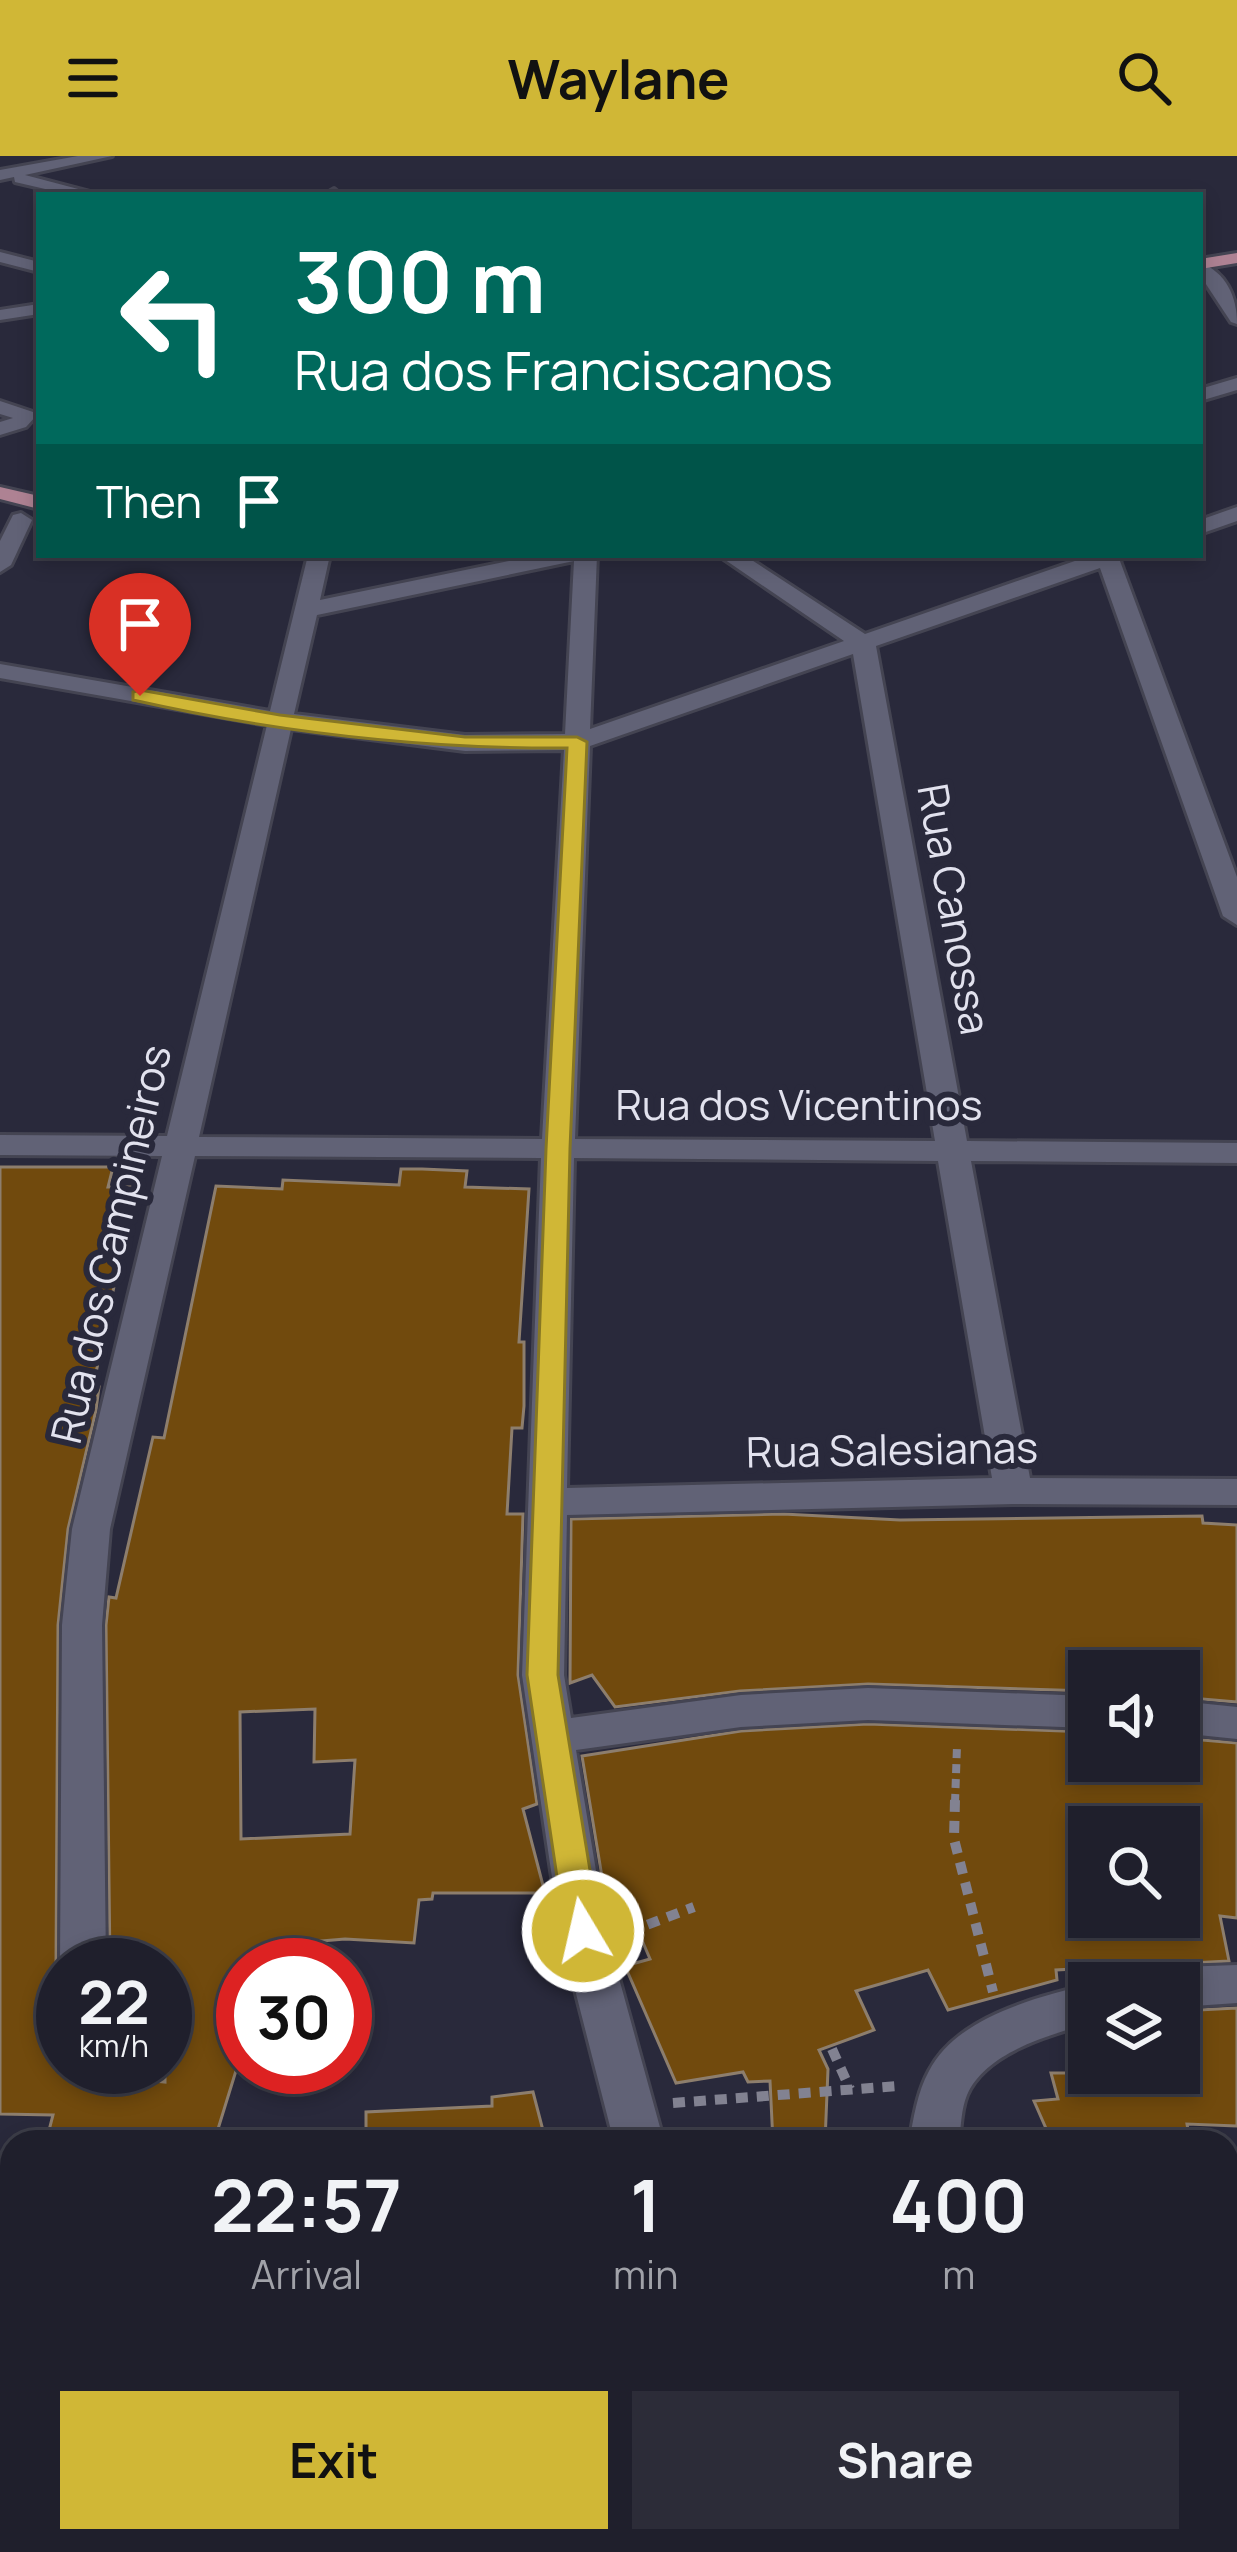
<!DOCTYPE html>
<html lang="en">
<head>
<meta charset="utf-8">
<style>
  :root { --surface:#1f1f2c; --page:#2c2c38; --text:#f1f3f6; --muted:#a1a2a9; --line:#3c3d48; --accent:#d0b736 }
  body { margin:0; font-family:Manrope,sans-serif; background:var(--page); color:var(--text); height:100vh; display:flex; flex-direction:column; font-size:45px; white-space:nowrap }
  * { box-sizing:border-box; margin:0 }
  p { font-size:39px; color:var(--muted) }
  .icon { flex:none; width:66px; height:66px; fill:none; stroke:currentColor; stroke-width:2; stroke-linecap:round; stroke-linejoin:round }
  .map { position:relative; flex:1; overflow:hidden }
  .details { position:absolute; left:0px; top:1974px; width:1239px; height:423px; display:flex; flex-direction:column; background:var(--surface); border-radius:36px 36px 0 0; box-shadow:0 6px 18px #0003,0 0 0 3px var(--line) }
  .details>* { flex:none }
  .hud { position:absolute; left:36px; top:36px; width:1167px; height:366px; border-radius:0px; box-shadow:0 6px 18px #0003,0 0 0 3px var(--line); background:#00695c; color:#fff; overflow:hidden }
  .controls { position:absolute; left:1068px; top:1494px; display:grid; gap:24px }
  .controls a { display:grid; place-items:center; width:132px; height:132px; border-radius:0px; background:var(--surface); box-shadow:0 6px 18px #0003,0 0 0 3px var(--line); font-size:60px }
  .speed { position:absolute; left:36px; top:1782px; display:flex; gap:24px; font-size:60px; font-weight:700; text-align:center }
  .speed>* { display:grid; place-content:center; width:156px; height:156px; border-radius:50%; background:var(--surface); box-shadow:0 6px 18px #0003,0 0 0 3px var(--line); line-height:1 }
  .speed small { font-size:30px; font-weight:400 }
  .speed .limit { border:18px solid #d22; background:#fff; color:#111 }
  .pin { position:absolute; display:grid; place-items:center; width:102px; height:102px; color:#fff; margin:-123px -51px; border-radius:50% 50% 50% 0; rotate:-45deg; box-shadow:0 0 12px #0007 }
  .pin .icon { rotate:45deg }
  .me { position:absolute; width:132px; margin:-66px; rotate:351deg; stroke-linejoin:round; filter:drop-shadow(0 0 9px #0008) }
  .turn { display:flex; align-items:center; gap:42px; height:252px; padding:0 60px; font-size:54px }
  .turn .icon { width:156px; height:156px; stroke-width:2.5 }
  .turn b { display:block; font-size:84px; line-height:102px }
  .then { display:flex; align-items:center; height:114px; padding:0 60px; background:#0003; gap:24px; font-size:45px }
  .eta { display:flex; justify-content:space-evenly; align-items:center; height:204px; text-align:center }
  .eta b { font-size:72px; font-weight:700; line-height:84px }
  .button { display:flex; gap:24px; margin-top:auto; padding:24px 60px }
  .button a { flex:1; height:138px; border-radius:0px; background:var(--accent); color:#111; font-size:48px; font-weight:700; line-height:138px; text-align:center }
  .button a+a { background:var(--page); color:var(--text) }
  header { display:flex; justify-content:space-between; align-items:center; height:156px; padding:0 60px; background:var(--accent); color:#111; font-size:54px; font-weight:700 }
  .map>svg:first-child { display:block }
  .building { fill:#714a0d; stroke:#8d7e6d; stroke-width:3; fill-rule:evenodd }
  .lines { fill:none; stroke-linecap:round; stroke-linejoin:round }
  .minor-casing { stroke:#444452; stroke-width:6 }
  .major-casing { stroke:#444452; stroke-width:6 }
  .path-far1 { stroke:#828291; stroke-width:8; stroke-dasharray:9 6; stroke-linecap:butt }
  .path { stroke:#828291; stroke-width:10; stroke-dasharray:12 9; stroke-linecap:butt }
  .minor { fill:#616276; fill-rule:evenodd }
  .major { fill:#ae8293; fill-rule:evenodd }
  .route { fill:#d0b736; stroke:#877723; stroke-width:3 }
  .labels { text-anchor:middle; stroke-width:12; stroke-linejoin:round; paint-order:stroke }
  .street-label { font-size:42px; fill:#e2e2ee; stroke:#29293b }
</style>
</head>
<body>
<header><svg class="icon" aria-label="menu" viewBox="0 0 24 24"><path d="M4 6h16M4 12h16M4 18h16"/></svg>Waylane<svg class="icon" aria-label="search" viewBox="0 0 24 24"><circle cx="10" cy="10" r="6"/><path d="M15 15l6 6"/></svg></header>
<div class="map">
<svg width="1237" height="2396" viewBox="0 0 1237 2396">
  <rect width="100%" height="100%" fill="#29293b"/>
  <!-- building -->
  <g class="building">
    <path d="M0 1011H113L108 1031H140L116 1121 93 1231H99L96 1254 68 1373 58 1469 56 1809 63 1819V1916L165 1926V1809H110L106 1469 109 1441 116 1442 153 1281 164 1282 216 1030 282 1033 283 1024 399 1029 401 1013H422L467 1015 465 1031 529 1033 519 1186H524V1250L522 1272H512L507 1358H523L518 1519 537 1648 523 1653 545 1737H433L432 1743 419 1744 414 1787 345 1783 274 1789 272 1809H243V1892L214 1986H46L53 1959 0 1958ZM315 1553 314 1606 355 1604 350 1678 241 1683 240 1556Z"/>
    <polygon points="783,1358 900,1364 1202,1360 1203,1367 1237,1369 1237,1546 1179,1541 1179,1515 1089,1515 1089,1535 868,1528 740,1535 615,1551 592,1519 570,1527 571,1363"/>
    <path d="M868 1568 1089 1576V1605H1179V1582L1237 1587V1762L1220 1760 1229 1805 1056 1814 1057 1824 948 1854 928 1814 856 1835 874 1874 819 1894 828 1913 825 1986H773L770 1925 748 1926 743 1916 676 1927 625 1810 650 1803 618 1728 604 1733 582 1600 741 1575ZM1089 1671H1179V1761H1089Z"/>
    <polygon points="1237,1852 1237,1970 1187,1968 1190,1986 1052,1986 1034,1945 1058,1943 1051,1917 1179,1917 1179,1855"/>
    <polygon points="533,1936 546,1986 366,1986 366,1956 492,1950 492,1941"/>
  </g>
  <g class="lines">
    <defs>
      <g id="minor">
        <polygon points="78,0 112,0 25,19 101,39 71,39 15,26 14,21 0,24 0,14"/>
        <polygon points="334,33 341,39 324,39"/>
        <polygon points="0,96 39,106 39,116 0,106"/>
        <path d="M1200 106C1226 117 1237 140 1237 168L1231 166 1200 119Z"/>
        <polygon points="39,148 39,158 0,164 0,154"/>
        <polygon points="1237,222 1237,234 1200,245 1200,233"/>
        <polygon points="0,245 33,256 36,260 26,271 0,279 0,266 13,262 0,258"/>
        <polygon points="1237,351 1237,365 1200,378 1200,364"/>
        <polygon points="21,357 32,364 11,409 0,416 0,385 13,359"/>
        <path d="M308 399H330L320 444 538 399H597L590 573 844 485 718 399H744L865 478 1092 399H1125L1120 405 1237 721V769L1223 760 1100 412 876 490 967 985 1237 987V1007L971 1005 1030 1322 1237 1323V1349L1013 1348 567 1359 564 1519 571 1562 741 1539 868 1532 1089 1540V1572L868 1564 741 1571 576 1594 606 1775 664 1986H614L560 1775 522 1519 541 1002 195 1000 110 1373 102 1469 106 1809H63V1815L60 1809 62 1469 72 1373 162 1000 0 999V979L167 980 267 569 0 522V508L270 555ZM574 405 565 578 465 579 294 558 317 459ZM853 498 935 985 575 983 590 590ZM291 573 465 595 564 594 542 983 199 981ZM574 1002 938 1005 992 1322 567 1332Z"/>
        <polygon points="1179,1545 1237,1551 1237,1583 1179,1577"/>
        <polygon points="1237,1809 1237,1847 1179,1851 1179,1827 1158,1827 1162,1817 1179,1811"/>
        <path d="M1089 1828V1868C1050 1878 985 1897 967 1939 961 1953 961 1971 959 1986H909C914 1961 917 1937 929 1915 957 1861 1035 1842 1089 1828Z"/>
        <polygon points="1237,2154 1237,2204 1227,2207 1227,2157"/>
        <polygon points="1153,2385 1209,2385 1213,2396 1157,2396"/>
      </g>
      <g id="major">
        <polygon points="1237,97 1237,107 1200,113 1200,103"/>
        <polygon points="0,331 39,340 39,353 0,343"/>
      </g>
    </defs>
    <!-- minor casing -->
    <use href="#minor" class="minor-casing"/>
    <!-- major casing -->
    <use href="#major" class="major-casing"/>
    <!-- path-far1 -->
    <polyline class="path-far1" points="955,1647 957,1590"/>
    <!-- path -->
    <g class="path">
      <polyline points="955,1644 954,1683 993,1836"/>
      <polyline points="628,1776 694,1751"/>
      <polyline points="832,1893 850,1933"/>
      <polyline points="673,1947 898,1930"/>
    </g>
    <!-- minor -->
    <use href="#minor" class="minor"/>
    <!-- major -->
    <use href="#major" class="major"/>
  </g>
  <!-- route -->
  <path class="route" d="M140 534 280 559 465 581H577L587 586 570 993 558 1519 600 1775 595 1785 583 1789 570 1785 565 1775 527 1519 546 993 567 592C422 593 275 576 133 544V536Z"/>
  <g class="labels">
    <!-- street labels -->
    <g class="street-label">
      <text transform="translate(954 753) rotate(80)" y="15">Rua Canossa</text>
      <text x="799" y="964">Rua dos Vicentinos</text>
      <text transform="translate(111 1088) rotate(-77)" y="15">Rua dos Campineiros</text>
      <text transform="translate(892 1294) rotate(-1)" y="15">Rua Salesianas</text>
    </g>
  </g>
</svg>
<div class="controls">
<a><svg class="icon" aria-label="sound" viewBox="0 0 24 24"><path d="M4 9h4l5-4v14l-5-4H4zM17 9q2 3 0 6"/></svg></a>
<a><svg class="icon" aria-label="search" viewBox="0 0 24 24"><circle cx="10" cy="10" r="6"/><path d="M15 15l6 6"/></svg></a>
<a><svg class="icon" aria-label="layers" viewBox="0 0 24 24"><path d="M12 4l9 5-9 5-9-5zM3 14l9 5 9-5"/></svg></a>
</div>
<div class="speed"><div>22<small>km/h</small></div><div class="limit">30</div></div>
<div class="pin" style="left:140px;top:540px;background:#d93025"><svg class="icon" aria-label="arrive" viewBox="0 0 24 24"><path d="M6 21V4h12l-3 4 3 4H6"/></svg></div>
<svg class="me" style="left:583px;top:1775px" viewBox="-20 -20 40 40"><circle r="17" fill="#d0b736" stroke="#fff" stroke-width="3"/><path d="M0-11L8 9 0 5-8 9z" fill="#fff"/></svg>
<div class="hud">
<div class="turn"><svg class="icon" aria-label="left" viewBox="0 0 24 24"><path d="M17 20v-9H6M10 6l-5 5 5 5"/></svg><div><b>300 m</b>Rua dos Franciscanos</div></div>
<div class="then">Then<svg class="icon" aria-label="arrive" viewBox="0 0 24 24"><path d="M6 21V4h12l-3 4 3 4H6"/></svg></div>
</div>
<section class="details">
<div class="eta">
<div><b>22:57</b><p>Arrival</p></div>
<div><b>1</b><p>min</p></div>
<div><b>400</b><p>m</p></div>
</div>
<div class="button"><a>Exit</a><a>Share</a></div>
</section>
</div>
</body>
</html>
